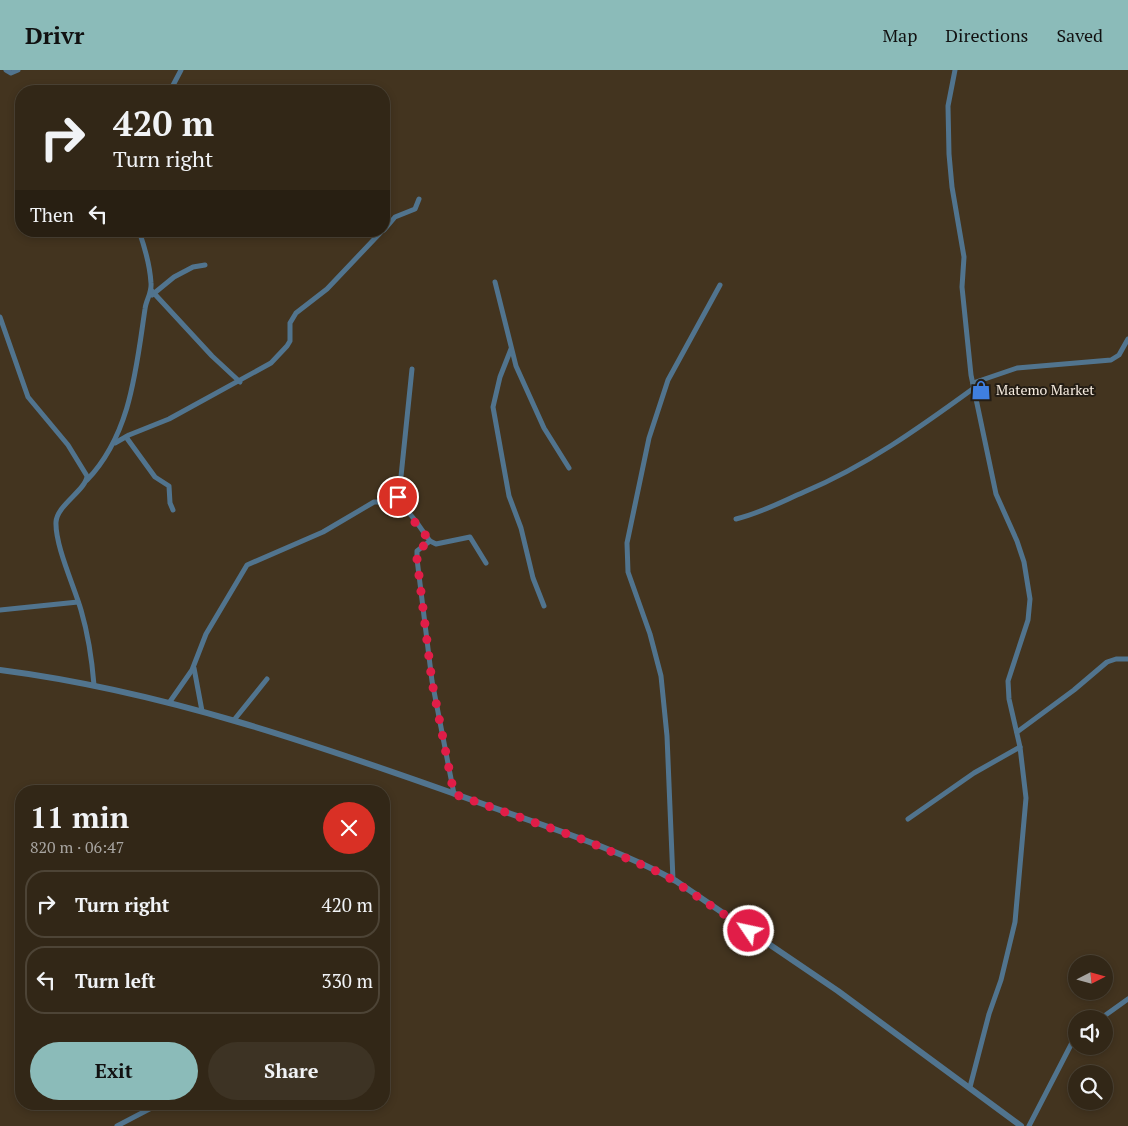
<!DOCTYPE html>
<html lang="en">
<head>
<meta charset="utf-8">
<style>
  :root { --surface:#322717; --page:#3d3324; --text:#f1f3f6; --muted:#a8a5a1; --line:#4d4436; --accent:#8bbbb9 }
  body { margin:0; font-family:"PT Serif",serif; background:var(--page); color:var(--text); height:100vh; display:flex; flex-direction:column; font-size:19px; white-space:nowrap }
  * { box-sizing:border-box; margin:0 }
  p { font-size:16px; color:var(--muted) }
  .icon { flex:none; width:28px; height:28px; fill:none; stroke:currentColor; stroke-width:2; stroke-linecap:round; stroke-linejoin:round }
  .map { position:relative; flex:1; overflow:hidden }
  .sheet { position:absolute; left:15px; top:715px; width:375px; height:325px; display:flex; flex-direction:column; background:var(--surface); border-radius:20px; box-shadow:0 2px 8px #0003,0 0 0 1px var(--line) }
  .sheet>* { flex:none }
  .guide { position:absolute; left:15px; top:15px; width:375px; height:152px; border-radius:20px; box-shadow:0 2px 8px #0003,0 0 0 1px var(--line); background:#322717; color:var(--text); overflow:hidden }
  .needle { width:32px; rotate:84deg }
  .controls { position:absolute; left:1068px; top:885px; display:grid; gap:10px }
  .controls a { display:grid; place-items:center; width:45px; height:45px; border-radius:50%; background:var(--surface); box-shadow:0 2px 8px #0003,0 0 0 1px var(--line); font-size:25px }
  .pin { position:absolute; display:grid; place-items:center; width:42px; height:42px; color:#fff; margin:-21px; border:2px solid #fff; border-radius:50%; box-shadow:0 1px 5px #0007 }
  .me { position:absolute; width:55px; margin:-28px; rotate:304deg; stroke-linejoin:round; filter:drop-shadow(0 0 4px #0008) }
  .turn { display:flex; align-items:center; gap:18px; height:105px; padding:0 15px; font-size:22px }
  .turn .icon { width:65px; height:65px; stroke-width:2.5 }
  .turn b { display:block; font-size:35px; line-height:42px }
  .then { display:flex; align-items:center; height:48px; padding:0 15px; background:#0003; gap:10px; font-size:19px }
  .round { display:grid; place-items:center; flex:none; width:52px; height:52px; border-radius:26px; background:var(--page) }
  .head { display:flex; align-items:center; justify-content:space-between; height:85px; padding:0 15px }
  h1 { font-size:30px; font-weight:700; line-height:38px }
  .primary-button { display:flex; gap:10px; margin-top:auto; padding:10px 15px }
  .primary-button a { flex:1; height:58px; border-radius:30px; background:var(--accent); color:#111; font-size:20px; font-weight:700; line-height:58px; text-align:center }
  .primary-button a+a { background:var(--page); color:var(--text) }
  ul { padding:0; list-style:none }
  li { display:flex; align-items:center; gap:15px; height:68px; margin:0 10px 8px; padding:0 5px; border:2px solid var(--line); border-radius:20px }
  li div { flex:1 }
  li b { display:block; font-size:19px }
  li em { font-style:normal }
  header { display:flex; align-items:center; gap:30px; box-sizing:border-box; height:70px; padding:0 25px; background:var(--accent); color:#111 }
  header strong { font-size:24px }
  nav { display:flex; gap:28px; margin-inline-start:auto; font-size:18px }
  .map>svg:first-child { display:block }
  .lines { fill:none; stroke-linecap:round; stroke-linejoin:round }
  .minor { stroke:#51748e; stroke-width:5 }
  .tertiary { stroke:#51748e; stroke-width:6 }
  .route { stroke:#e11d48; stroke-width:9; stroke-dasharray:0 16.2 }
  .labels { text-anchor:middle; stroke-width:4; stroke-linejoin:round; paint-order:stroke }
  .poi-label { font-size:14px; fill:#f7ede1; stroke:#241d14; text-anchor:start }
</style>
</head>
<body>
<header>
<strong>Drivr</strong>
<nav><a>Map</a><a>Directions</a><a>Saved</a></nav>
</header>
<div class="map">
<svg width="1128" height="1056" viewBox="0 0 1128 1056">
  <rect width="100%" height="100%" fill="#43341f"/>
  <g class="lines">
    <!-- minor -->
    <g class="minor">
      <polyline points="6,0 11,3 18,0"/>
      <polyline points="955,0 948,36 949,84 952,117 964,187 962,217 971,305 996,424 1017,471 1024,492 1030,529 1028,550 1008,611 1009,629 1020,677 1026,728 1015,852 1001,910 989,944 970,1017"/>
      <polyline points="170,21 181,0"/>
      <polyline points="384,160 395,147 415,139 419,129"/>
      <polyline points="495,212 516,296 544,358 569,398"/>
      <polyline points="151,220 212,286 240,312"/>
      <polyline points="152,225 174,207 193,197 205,195"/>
      <path d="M0 247 28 327 68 375 87 406C86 420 57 435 56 452 55 475 74 516 81 540 88 564 92 590 94 615"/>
      <polyline points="511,279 500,307 493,337 509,426 521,458 533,508 544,536"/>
      <polyline points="973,313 1017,298 1111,290 1119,285 1128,269"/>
      <polyline points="126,367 155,407 169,416 170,433 173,440"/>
      <polyline points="115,373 129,365 169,349 271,293 287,276 290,271 290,253 296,243 327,219 382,161"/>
      <path d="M87 410C131 364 136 299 145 239 146 230 152 223 151 213 150 196 145 178 139 161"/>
      <path d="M394 432C411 440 419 457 430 471L417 481V489L432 611 454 724"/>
      <path d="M736 449C761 443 781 432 804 422 866 396 919 358 974 318"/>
      <polyline points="430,471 436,474 470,467 486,493"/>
      <polyline points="0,540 78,532"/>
      <polyline points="194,598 202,641"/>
      <polyline points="169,633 192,600 206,564 247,495 323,462 374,432 394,432 399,426 412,299"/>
      <polyline points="234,650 267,609"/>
      <polyline points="1017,662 1074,620 1107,592 1116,589 1128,589"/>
      <polyline points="908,749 974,703 1020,677"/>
      <polyline points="673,810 667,666 661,606 650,564 628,502 627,473 649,368 668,310 720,215"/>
      <polyline points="1100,949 1128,929"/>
      <polyline points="117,1056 159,1034"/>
      <polyline points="1029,1056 1076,965"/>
    </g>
    <!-- tertiary -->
    <path class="tertiary" d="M0 600C163 621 318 675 472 730 540 755 612 776 676 811L838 921 1021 1056"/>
  </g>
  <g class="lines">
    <!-- route -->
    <path class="route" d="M398 427 399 426C401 438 422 460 430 471L417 481V489L432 612 454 724 587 771 665 805 749 861"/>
  </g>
  <!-- icons -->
  <defs>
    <symbol id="shop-bare" viewBox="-9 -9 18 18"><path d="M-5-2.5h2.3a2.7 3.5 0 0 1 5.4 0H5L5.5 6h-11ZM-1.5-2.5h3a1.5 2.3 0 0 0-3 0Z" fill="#3f7fe0" stroke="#241d14" stroke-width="2.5" paint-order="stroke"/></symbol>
  </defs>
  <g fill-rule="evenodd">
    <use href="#shop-bare" x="967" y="306" width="28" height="28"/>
  </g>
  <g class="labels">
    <!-- poi labels -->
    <g class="poi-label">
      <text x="996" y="325">Matemo Market</text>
    </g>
  </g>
</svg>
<div class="controls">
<a><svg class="needle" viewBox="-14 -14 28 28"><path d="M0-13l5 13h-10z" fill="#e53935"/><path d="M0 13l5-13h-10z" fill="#a8a5a1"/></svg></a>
<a><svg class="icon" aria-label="sound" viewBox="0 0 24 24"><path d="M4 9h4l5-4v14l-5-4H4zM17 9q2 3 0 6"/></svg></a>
<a><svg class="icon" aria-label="search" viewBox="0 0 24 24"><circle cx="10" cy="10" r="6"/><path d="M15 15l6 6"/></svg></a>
</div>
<div class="pin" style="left:398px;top:427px;background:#d93025"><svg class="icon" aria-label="arrive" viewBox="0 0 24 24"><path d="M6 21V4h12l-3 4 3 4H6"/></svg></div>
<svg class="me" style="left:749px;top:861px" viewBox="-20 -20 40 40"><circle r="17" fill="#e11d48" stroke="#fff" stroke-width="3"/><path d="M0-11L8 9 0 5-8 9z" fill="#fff"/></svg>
<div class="guide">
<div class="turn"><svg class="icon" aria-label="right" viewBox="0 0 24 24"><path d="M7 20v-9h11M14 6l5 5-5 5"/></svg><div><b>420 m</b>Turn right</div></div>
<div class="then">Then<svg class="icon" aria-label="left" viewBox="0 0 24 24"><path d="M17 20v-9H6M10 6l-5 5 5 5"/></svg></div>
</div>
<section class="sheet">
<div class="head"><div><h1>11 min</h1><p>820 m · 06:47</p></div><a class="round" style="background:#d93025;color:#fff"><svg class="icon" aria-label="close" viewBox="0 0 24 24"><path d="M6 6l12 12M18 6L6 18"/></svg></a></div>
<ul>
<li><svg class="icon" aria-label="right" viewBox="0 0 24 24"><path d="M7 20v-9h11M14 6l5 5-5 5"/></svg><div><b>Turn right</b></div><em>420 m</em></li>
<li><svg class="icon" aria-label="left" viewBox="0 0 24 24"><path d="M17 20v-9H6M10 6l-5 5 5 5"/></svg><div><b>Turn left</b></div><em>330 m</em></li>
</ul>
<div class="primary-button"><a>Exit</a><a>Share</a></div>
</section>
</div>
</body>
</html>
